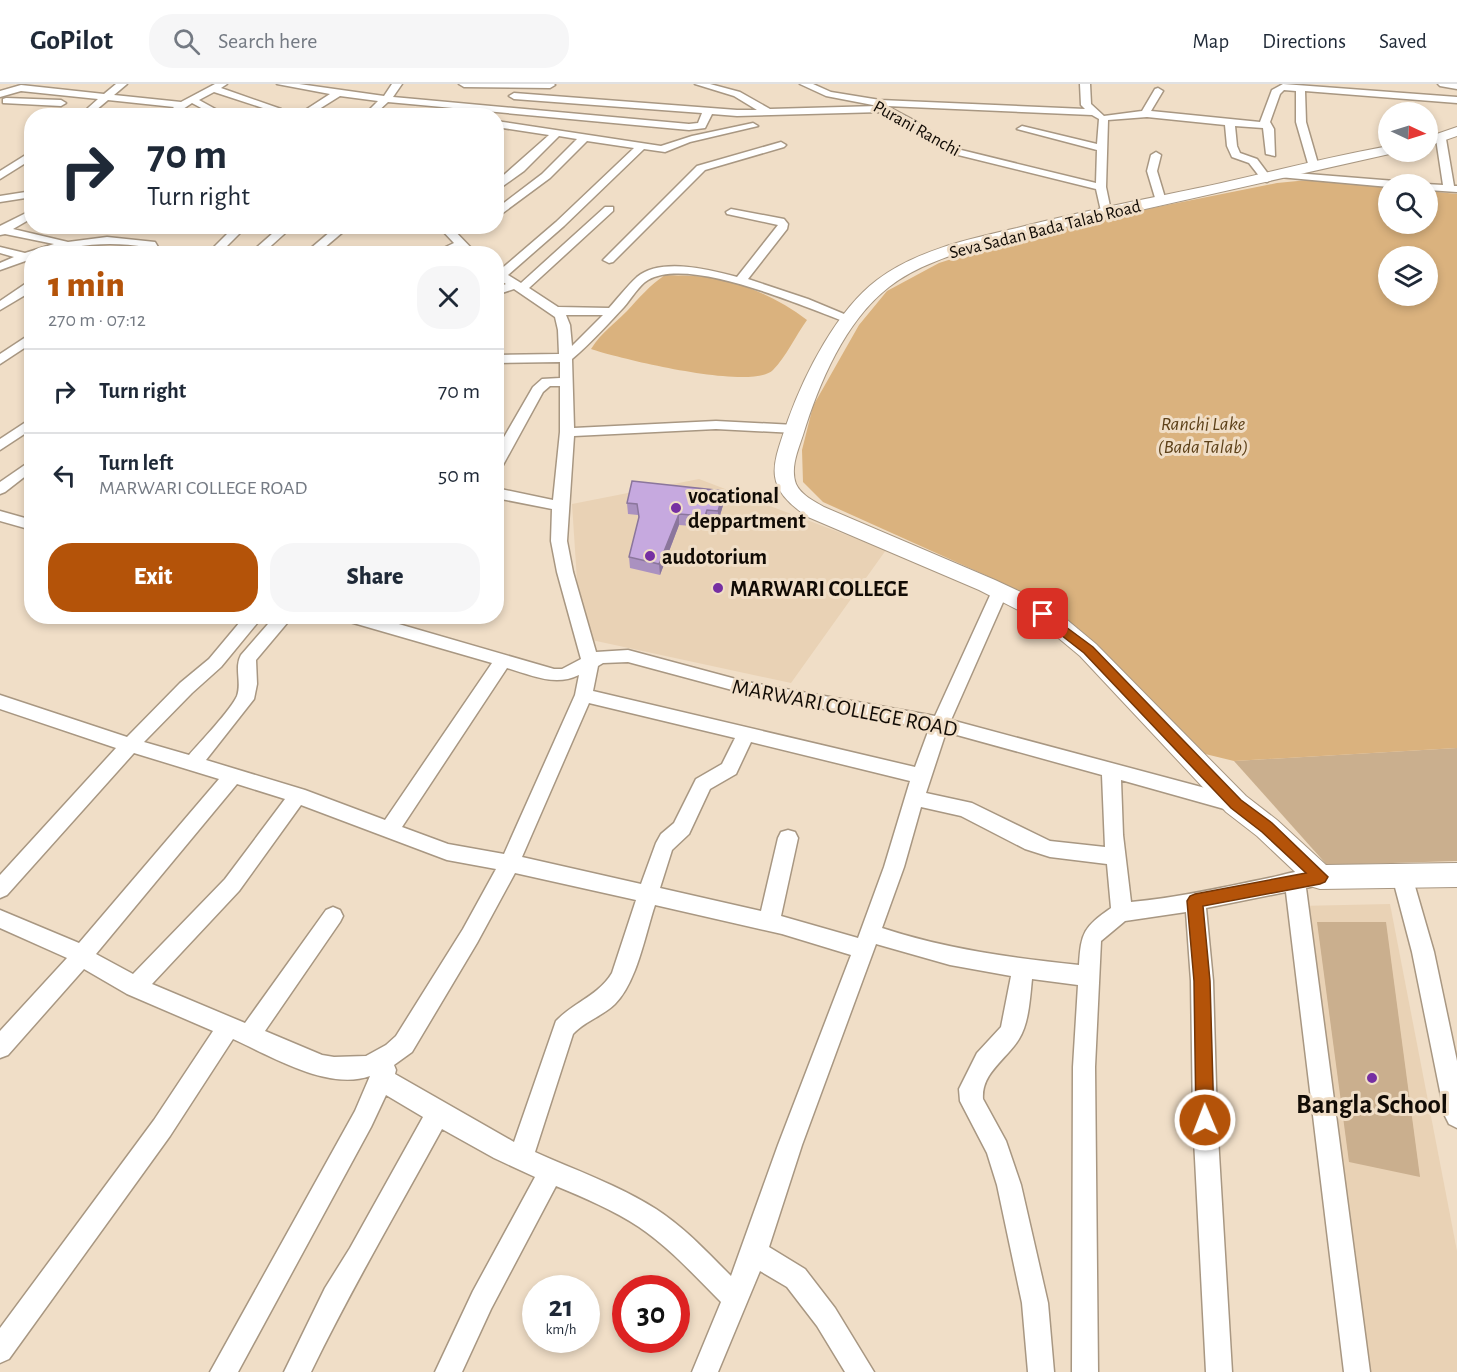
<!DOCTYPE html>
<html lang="en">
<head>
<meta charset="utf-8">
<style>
  :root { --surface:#fff; --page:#f6f6f7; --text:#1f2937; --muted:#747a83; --line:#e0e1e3; --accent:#b45309 }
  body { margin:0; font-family:"Alegreya Sans",sans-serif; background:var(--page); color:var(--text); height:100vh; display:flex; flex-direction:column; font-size:22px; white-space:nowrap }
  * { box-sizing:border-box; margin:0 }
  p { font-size:20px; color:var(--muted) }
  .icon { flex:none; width:33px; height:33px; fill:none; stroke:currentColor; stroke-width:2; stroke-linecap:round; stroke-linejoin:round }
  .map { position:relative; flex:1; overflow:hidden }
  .panel { position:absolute; left:24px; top:162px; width:480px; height:378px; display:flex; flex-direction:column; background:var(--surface); border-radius:24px; box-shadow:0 3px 9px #0003 }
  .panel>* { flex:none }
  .banner { position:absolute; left:24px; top:24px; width:480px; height:126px; border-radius:24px; box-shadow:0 3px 9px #0003; background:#fff; color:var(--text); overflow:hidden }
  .needle { width:39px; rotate:94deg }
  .tools { position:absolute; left:1378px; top:18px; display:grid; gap:12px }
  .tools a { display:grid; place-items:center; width:60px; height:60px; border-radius:50%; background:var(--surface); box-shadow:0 3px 9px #0003; font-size:30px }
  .speed { position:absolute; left:522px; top:1191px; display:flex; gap:12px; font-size:30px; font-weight:700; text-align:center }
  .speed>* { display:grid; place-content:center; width:78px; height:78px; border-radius:50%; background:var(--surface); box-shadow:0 3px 9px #0003; line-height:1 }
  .speed small { font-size:15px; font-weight:400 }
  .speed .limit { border:9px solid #d22; background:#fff; color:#111 }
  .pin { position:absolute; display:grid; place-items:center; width:51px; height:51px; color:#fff; margin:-26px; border-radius:12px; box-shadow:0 3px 9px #0006 }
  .me { position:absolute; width:66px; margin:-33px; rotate:359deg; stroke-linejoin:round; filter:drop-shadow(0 0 4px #0008) }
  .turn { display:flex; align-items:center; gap:21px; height:126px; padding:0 24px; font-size:27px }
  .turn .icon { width:78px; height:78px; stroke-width:2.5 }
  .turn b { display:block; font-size:42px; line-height:51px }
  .round { display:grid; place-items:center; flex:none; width:63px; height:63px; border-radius:24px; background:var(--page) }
  .headline { display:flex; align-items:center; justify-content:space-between; height:102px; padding:0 24px }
  h1 { font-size:36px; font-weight:800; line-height:45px; color:var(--accent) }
  .primary-button { display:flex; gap:12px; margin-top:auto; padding:12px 24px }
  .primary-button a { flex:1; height:69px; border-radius:24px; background:var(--accent); color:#fff; font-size:24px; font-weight:800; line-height:69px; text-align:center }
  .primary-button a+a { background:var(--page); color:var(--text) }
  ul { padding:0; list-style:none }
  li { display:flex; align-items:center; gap:18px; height:84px; padding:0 24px; border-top:2px solid var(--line) }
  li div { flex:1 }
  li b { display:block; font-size:22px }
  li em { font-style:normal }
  header { display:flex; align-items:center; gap:36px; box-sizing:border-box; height:84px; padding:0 30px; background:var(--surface); border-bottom:2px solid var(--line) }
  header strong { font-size:28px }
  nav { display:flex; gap:33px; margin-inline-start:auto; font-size:21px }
  .search { width:420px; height:54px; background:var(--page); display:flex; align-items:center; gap:15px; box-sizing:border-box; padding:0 21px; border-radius:24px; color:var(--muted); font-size:22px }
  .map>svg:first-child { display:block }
  .built { fill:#e9d2b5 }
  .green { fill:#caaf8e }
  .water { fill:#dab27e; fill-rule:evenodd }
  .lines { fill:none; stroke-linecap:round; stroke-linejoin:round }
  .street-casing { stroke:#a89782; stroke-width:3 }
  .secondary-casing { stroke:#a89782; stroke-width:2 }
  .street { fill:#fff; fill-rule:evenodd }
  .secondary { fill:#fff; fill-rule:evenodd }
  .wall { fill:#aa91c0 }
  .shaded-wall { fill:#8b769c }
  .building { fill:#c6a9df; stroke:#8b769c; stroke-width:1.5 }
  .route { fill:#b45309; stroke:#753606; stroke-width:1.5 }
  .poi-dot { fill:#762fa2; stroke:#f0dec7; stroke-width:2 }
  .labels { text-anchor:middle; stroke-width:6; stroke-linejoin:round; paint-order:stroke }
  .far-street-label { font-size:18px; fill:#110b05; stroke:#f0dec7 }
  .far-water-label { font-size:20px; font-style:italic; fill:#5d4119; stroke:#f0dec7 }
  .poi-label { font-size:22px; font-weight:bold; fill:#110b05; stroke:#f0dec7; text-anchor:start }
  .street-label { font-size:22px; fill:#110b05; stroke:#f0dec7 }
  .near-poi-label { font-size:27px; font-weight:bold; fill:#110b05; stroke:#f0dec7 }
</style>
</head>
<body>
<header>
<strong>GoPilot</strong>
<div class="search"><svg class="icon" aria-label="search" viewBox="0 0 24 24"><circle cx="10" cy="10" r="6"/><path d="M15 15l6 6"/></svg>Search here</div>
<nav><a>Map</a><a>Directions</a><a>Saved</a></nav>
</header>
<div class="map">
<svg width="1457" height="1288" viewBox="0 0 1457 1288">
  <rect width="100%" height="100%" fill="#f0dec7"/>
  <!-- built -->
  <g class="built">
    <polygon points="699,395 886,466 791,599 587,555 580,542 572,420"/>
    <polygon points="1390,820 1457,1167 1457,1288 1365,1288 1298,822"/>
  </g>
  <!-- green -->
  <g class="green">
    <polygon points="1457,664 1457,777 1327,781 1234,677"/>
    <polygon points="1317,838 1386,838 1420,1093 1349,1078"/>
  </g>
  <!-- water -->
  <g class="water">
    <path d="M1308 96 1389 104V140H1428V107L1457 110V664L1234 677 1197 668 1099 562 1048 522 985 491 823 418 803 398 802 366 813 322 859 241 887 207 939 179 1011 156 1112 132 1277 99ZM1389 172H1428V212H1389Z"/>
    <path d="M665 191C680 192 697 191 712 194 747 200 779 215 807 236 796 251 786 273 773 286 752 307 621 275 591 265 602 248 613 241 627 227 639 214 650 201 665 191Z"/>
  </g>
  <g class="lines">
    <defs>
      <g id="street">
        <polygon points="116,0 127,0 114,11 181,18 215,0 227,0 221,4 281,25 272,32 261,32 269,26 214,8 199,16 228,32 216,32 192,19 174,31 169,28 174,23 108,16 89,32 79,32 98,15 21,7 0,13 0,7 21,1 104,10"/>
        <path d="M277 0H299L384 12 392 0H402L393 13 689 40 698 39 702 29 514 15 509 12 514 9 737 26H757L734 12 695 0H710L740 8 770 25 878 22 826 12 800 0H813L831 8 880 16 1085 25 1081 21 1080 0H1090L1091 20 1104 32 1142 27 1155 5 1158 4 1163 7 1151 27 1260 38 1272 6 1283 0 1457 13V19L1305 7 1306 38 1319 83 1314 86 1309 83 1296 38V7L1284 6 1280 10 1270 38 1274 45 1275 72 1266 70 1263 44 1235 42 1237 62 1240 69 1257 75 1272 95 1267 98 1263 97 1249 79 1232 73 1227 62 1225 41 1147 33 1108 36 1106 103 1111 127 1106 130 1101 127 1096 105 946 68 911 42 882 28 737 32 712 30 705 44 689 46 388 18 373 32H363L378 17 340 12 308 32H296L330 10ZM887 22 1092 31 1099 35 1097 60 1022 42 1017 45 1097 66 1096 99 953 64 917 38Z"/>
        <polygon points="459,0 554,0 555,1 550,4 464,3"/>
        <polygon points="1438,0 1457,0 1457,5 1440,2"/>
        <polygon points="6,14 61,16 66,19 61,22 3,19 3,15"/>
        <path d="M496 37 661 62 692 52 753 39 758 42 690 58 665 68 644 65 564 142 508 191 521 199 605 123H613V127L529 204 558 223 609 224C618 214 627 202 637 193 661 173 711 186 737 193L778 141 727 130 726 128 731 125 784 135 788 140 787 145 748 195 808 215 856 235 854 238H846C802 222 690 172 648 196 639 201 631 215 624 223 607 241 591 259 572 275L574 344 716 337 795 341 802 345 795 349 716 345 574 352 567 457 573 488 596 568 628 566 747 598 935 632 992 507 994 503H1006L1008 507 951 636 1235 712 1242 715 1245 720 1242 725 1235 728 1121 696 1123 751 1131 818C1176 814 1220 804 1264 795 1282 792 1311 781 1327 787L1330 793 1327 799 1306 804 1370 1288H1344L1286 808 1206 824 1213 897 1217 1036 1232 1288H1206L1193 1036 1191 897 1186 828 1125 837 1101 857 1095 983 1098 1288H1072L1073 983 1078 901 1032 895C1030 914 1029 939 1019 955 1007 975 981 989 983 1015L1006 1057 1021 1101 1048 1219 1054 1288H1028L1022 1219 997 1101 987 1069 960 1017 959 1005 977 969 1001 943 1011 892 950 881 876 860 802 1061 769 1163 805 1185 835 1224 874 1288H845L817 1242 787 1203 760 1187 718 1288H692L721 1218C695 1192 670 1164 639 1143 613 1126 585 1114 556 1102L491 1225 462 1288H435L473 1207 535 1093 494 1074 442 1045C398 1126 351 1205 311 1288H284L325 1204 350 1164 423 1033 386 1011 371 1043 238 1288H210L355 1027 370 992C328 1007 271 972 233 955L170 1052 9 1275 0 1279V1244L154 1036 213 947 127 910 84 885 8 971 0 974V947L67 874 0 844V826L79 859 219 695 134 669 7 811 0 814V791L116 664 0 625V611L127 653 180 599 209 575 245 532H263L221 583 192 609 144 658 189 671C200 658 231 626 237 612 242 599 234 583 241 571L275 532H293L256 576 257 600 254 615 206 676 305 706 385 736 492 579 343 536 341 532H371L554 585H562L581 575 557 488 551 457 552 425 496 414V404L553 416 560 348V302H550L543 308 503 381 496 385V367L533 303 542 295 560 294V278L496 279V271L559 270 558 246 555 233 514 205 496 211V204L506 200 496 194V185L500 186 556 138 634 64 587 57 550 94 496 134V125L542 90 577 55 559 52 524 87 496 107V98L549 51 496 43ZM566 231H603L572 262 570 241ZM628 578 747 610 929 645 915 683 593 607 598 582 603 579ZM507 584C531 591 555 603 579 591L575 611 504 770 448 760 402 743ZM589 619 735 654 722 680 696 695 674 739 661 750 656 759 641 800 522 773ZM946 648 1102 691 1105 763 1050 757 972 719 926 709ZM751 658 910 697 884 783 858 854 781 832 798 754 795 748 788 746 781 748 778 754 761 827 660 804 672 766 689 750 710 705 736 690ZM237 700 285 715 225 795 133 890 96 870ZM301 721 447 776 496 785 463 845 396 952 386 961 366 972 334 973 322 971 265 947 340 838 343 832 340 826 333 823 326 826 245 939 152 900 239 807ZM921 723 961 732 1025 765 1050 773 1107 780 1111 824C1084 843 1081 848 1079 881 1012 874 946 865 882 844L904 783ZM515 789 636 816 612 889C598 912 574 918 556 937L514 1058 395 990 396 986 394 981 412 968 477 859ZM655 821 782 850 851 871 778 1061 731 1192C708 1169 684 1143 656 1125 618 1101 575 1086 535 1068L573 950C585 937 603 932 615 920 637 898 645 851 655 821Z"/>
        <polygon points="1441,52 1446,55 1454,102 1457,102 1457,108 1428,106 1428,100 1425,100 1443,101 1436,55"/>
        <polygon points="781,58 786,61 784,63 705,86 613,178 609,179 603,176 697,82"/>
        <polygon points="32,67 32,75 0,95 0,87"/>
        <polygon points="1156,68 1161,71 1157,87 1166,117 1161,120 1156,117 1147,87 1151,71"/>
        <polygon points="1283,88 1395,97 1400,100 1389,100 1389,103 1279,93 1279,89"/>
        <polygon points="32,107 32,113 0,118 0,112"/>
        <path d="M32 126V134L13 145 68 158 107 153 155 158 158 163 153 170H141L146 163C122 159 98 159 74 163 60 166 46 170 32 170L31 175 0 186V179L14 173 0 169V163L25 169 54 160 5 150 0 151V142Z"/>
        <polygon points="235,142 247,142 219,170 207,170"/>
        <polygon points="281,142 293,142 262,170 249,170"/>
        <polygon points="337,142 350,142 317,170 304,170"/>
        <polygon points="438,142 450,142 477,170 465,170 460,164 447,170 431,170 454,159"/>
        <polygon points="28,198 32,198 32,207 0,226 0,217"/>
        <polygon points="32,249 32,259 0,280 0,270"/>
        <polygon points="32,334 32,345 0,366 0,355"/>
        <polygon points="32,376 32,387 5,408 0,410 0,398"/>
        <polygon points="0,427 32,436 32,446 0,437"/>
        <polygon points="1402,783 1409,786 1412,792 1434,868 1457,977 1457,1044 1449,1040 1445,1032 1412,868 1392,792 1395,786"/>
      </g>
      <g id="secondary">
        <polygon points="1457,43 1457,52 1428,62 1428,53"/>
        <path d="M1389 62V68H1395L1394 69 989 160C954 170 917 181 889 203 845 237 819 299 803 351 798 366 790 384 796 400 801 411 814 417 824 423L995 496 1038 516 1066 535 1096 560 1246 712 1277 736 1326 781 1457 779V803L1320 805 1310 802 1257 752 1226 728 1080 572 1050 547 1022 528 979 506 808 433C762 402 772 383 788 336 805 289 837 226 877 196 917 166 969 155 1017 144 1078 128 1141 116 1203 103 1265 90 1326 73 1389 62Z"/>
      </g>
    </defs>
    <!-- street casing -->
    <use href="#street" class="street-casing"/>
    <!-- secondary casing -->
    <use href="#secondary" class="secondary-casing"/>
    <!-- street -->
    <use href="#street" class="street"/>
    <!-- secondary -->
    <use href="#secondary" class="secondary"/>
  </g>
  <!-- wall -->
  <polygon class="wall" points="724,407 724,418 718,438 707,437 705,443 679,441 660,491 630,484 629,473 639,435 638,431 628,430 627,419"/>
  <!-- shaded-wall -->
  <g class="shaded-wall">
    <polygon points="724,407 724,418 718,438 718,427"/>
    <polygon points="707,426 707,437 705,443 705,432"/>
    <polygon points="679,430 679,441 660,491 659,480"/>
  </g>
  <!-- building -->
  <polygon class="building" points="632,397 724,407 718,427 707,426 705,432 679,430 659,480 629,473 639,433 637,420 627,419"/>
  <!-- route -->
  <polygon class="route" points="1043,526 1093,563 1241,716 1272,739 1328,793 1325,798 1320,800 1203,822 1210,897 1214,1036 1211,1043 1205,1045 1199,1043 1196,1036 1194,897 1187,817 1190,812 1195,810 1306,789 1262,748 1231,724 1084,569 1038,533 1036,530 1038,527"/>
  <!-- markers -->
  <g class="poi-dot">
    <circle cx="676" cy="424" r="6"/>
    <circle cx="650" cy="472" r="6"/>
    <circle cx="718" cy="504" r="6"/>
    <circle cx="1372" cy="994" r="6"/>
  </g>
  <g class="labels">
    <!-- far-street labels -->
    <g class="far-street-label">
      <text transform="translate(917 44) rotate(29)" y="6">Purani Ranchi</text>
      <text transform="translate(1045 145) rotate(-14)" y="6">Seva Sadan Bada Talab Road</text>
    </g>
    <!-- far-water labels -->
    <g class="far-water-label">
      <text x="1203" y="346">Ranchi Lake<tspan x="1203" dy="23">(Bada Talab)</tspan></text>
    </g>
    <!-- poi labels -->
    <g class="poi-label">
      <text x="688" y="419">vocational<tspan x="688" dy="25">deppartment</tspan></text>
      <text x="662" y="480">audotorium</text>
      <text x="730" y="512">MARWARI COLLEGE</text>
    </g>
    <!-- street labels -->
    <g class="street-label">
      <text transform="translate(845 623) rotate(11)" y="8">MARWARI COLLEGE ROAD</text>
    </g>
    <!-- near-poi labels -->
    <g class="near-poi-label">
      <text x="1372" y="1029">Bangla School</text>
    </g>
  </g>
</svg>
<div class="tools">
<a><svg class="needle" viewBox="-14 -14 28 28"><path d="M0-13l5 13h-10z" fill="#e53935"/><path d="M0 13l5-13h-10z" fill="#747a83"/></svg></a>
<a><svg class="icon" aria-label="search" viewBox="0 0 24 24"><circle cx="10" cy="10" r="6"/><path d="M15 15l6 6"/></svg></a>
<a><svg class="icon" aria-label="layers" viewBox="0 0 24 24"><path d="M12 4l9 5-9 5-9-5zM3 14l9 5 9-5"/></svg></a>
</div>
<div class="speed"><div>21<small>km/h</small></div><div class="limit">30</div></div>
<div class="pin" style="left:1043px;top:530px;background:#d93025"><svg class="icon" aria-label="arrive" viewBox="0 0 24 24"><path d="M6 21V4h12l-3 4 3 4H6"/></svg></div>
<svg class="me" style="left:1205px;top:1036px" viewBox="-20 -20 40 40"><circle r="17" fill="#b45309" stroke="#fff" stroke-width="3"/><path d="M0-11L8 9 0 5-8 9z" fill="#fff"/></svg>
<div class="banner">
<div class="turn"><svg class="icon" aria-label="right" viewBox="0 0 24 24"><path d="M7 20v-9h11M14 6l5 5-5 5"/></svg><div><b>70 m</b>Turn right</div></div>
</div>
<section class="panel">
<div class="headline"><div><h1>1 min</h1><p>270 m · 07:12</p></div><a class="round"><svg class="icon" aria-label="close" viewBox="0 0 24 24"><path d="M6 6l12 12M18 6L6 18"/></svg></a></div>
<ul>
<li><svg class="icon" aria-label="right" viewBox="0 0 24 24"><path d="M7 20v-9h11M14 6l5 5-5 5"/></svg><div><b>Turn right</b></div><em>70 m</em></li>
<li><svg class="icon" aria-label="left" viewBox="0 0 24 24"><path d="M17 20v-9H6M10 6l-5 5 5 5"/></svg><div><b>Turn left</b><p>MARWARI COLLEGE ROAD</p></div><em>50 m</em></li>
</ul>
<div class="primary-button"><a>Exit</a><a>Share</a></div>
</section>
</div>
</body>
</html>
